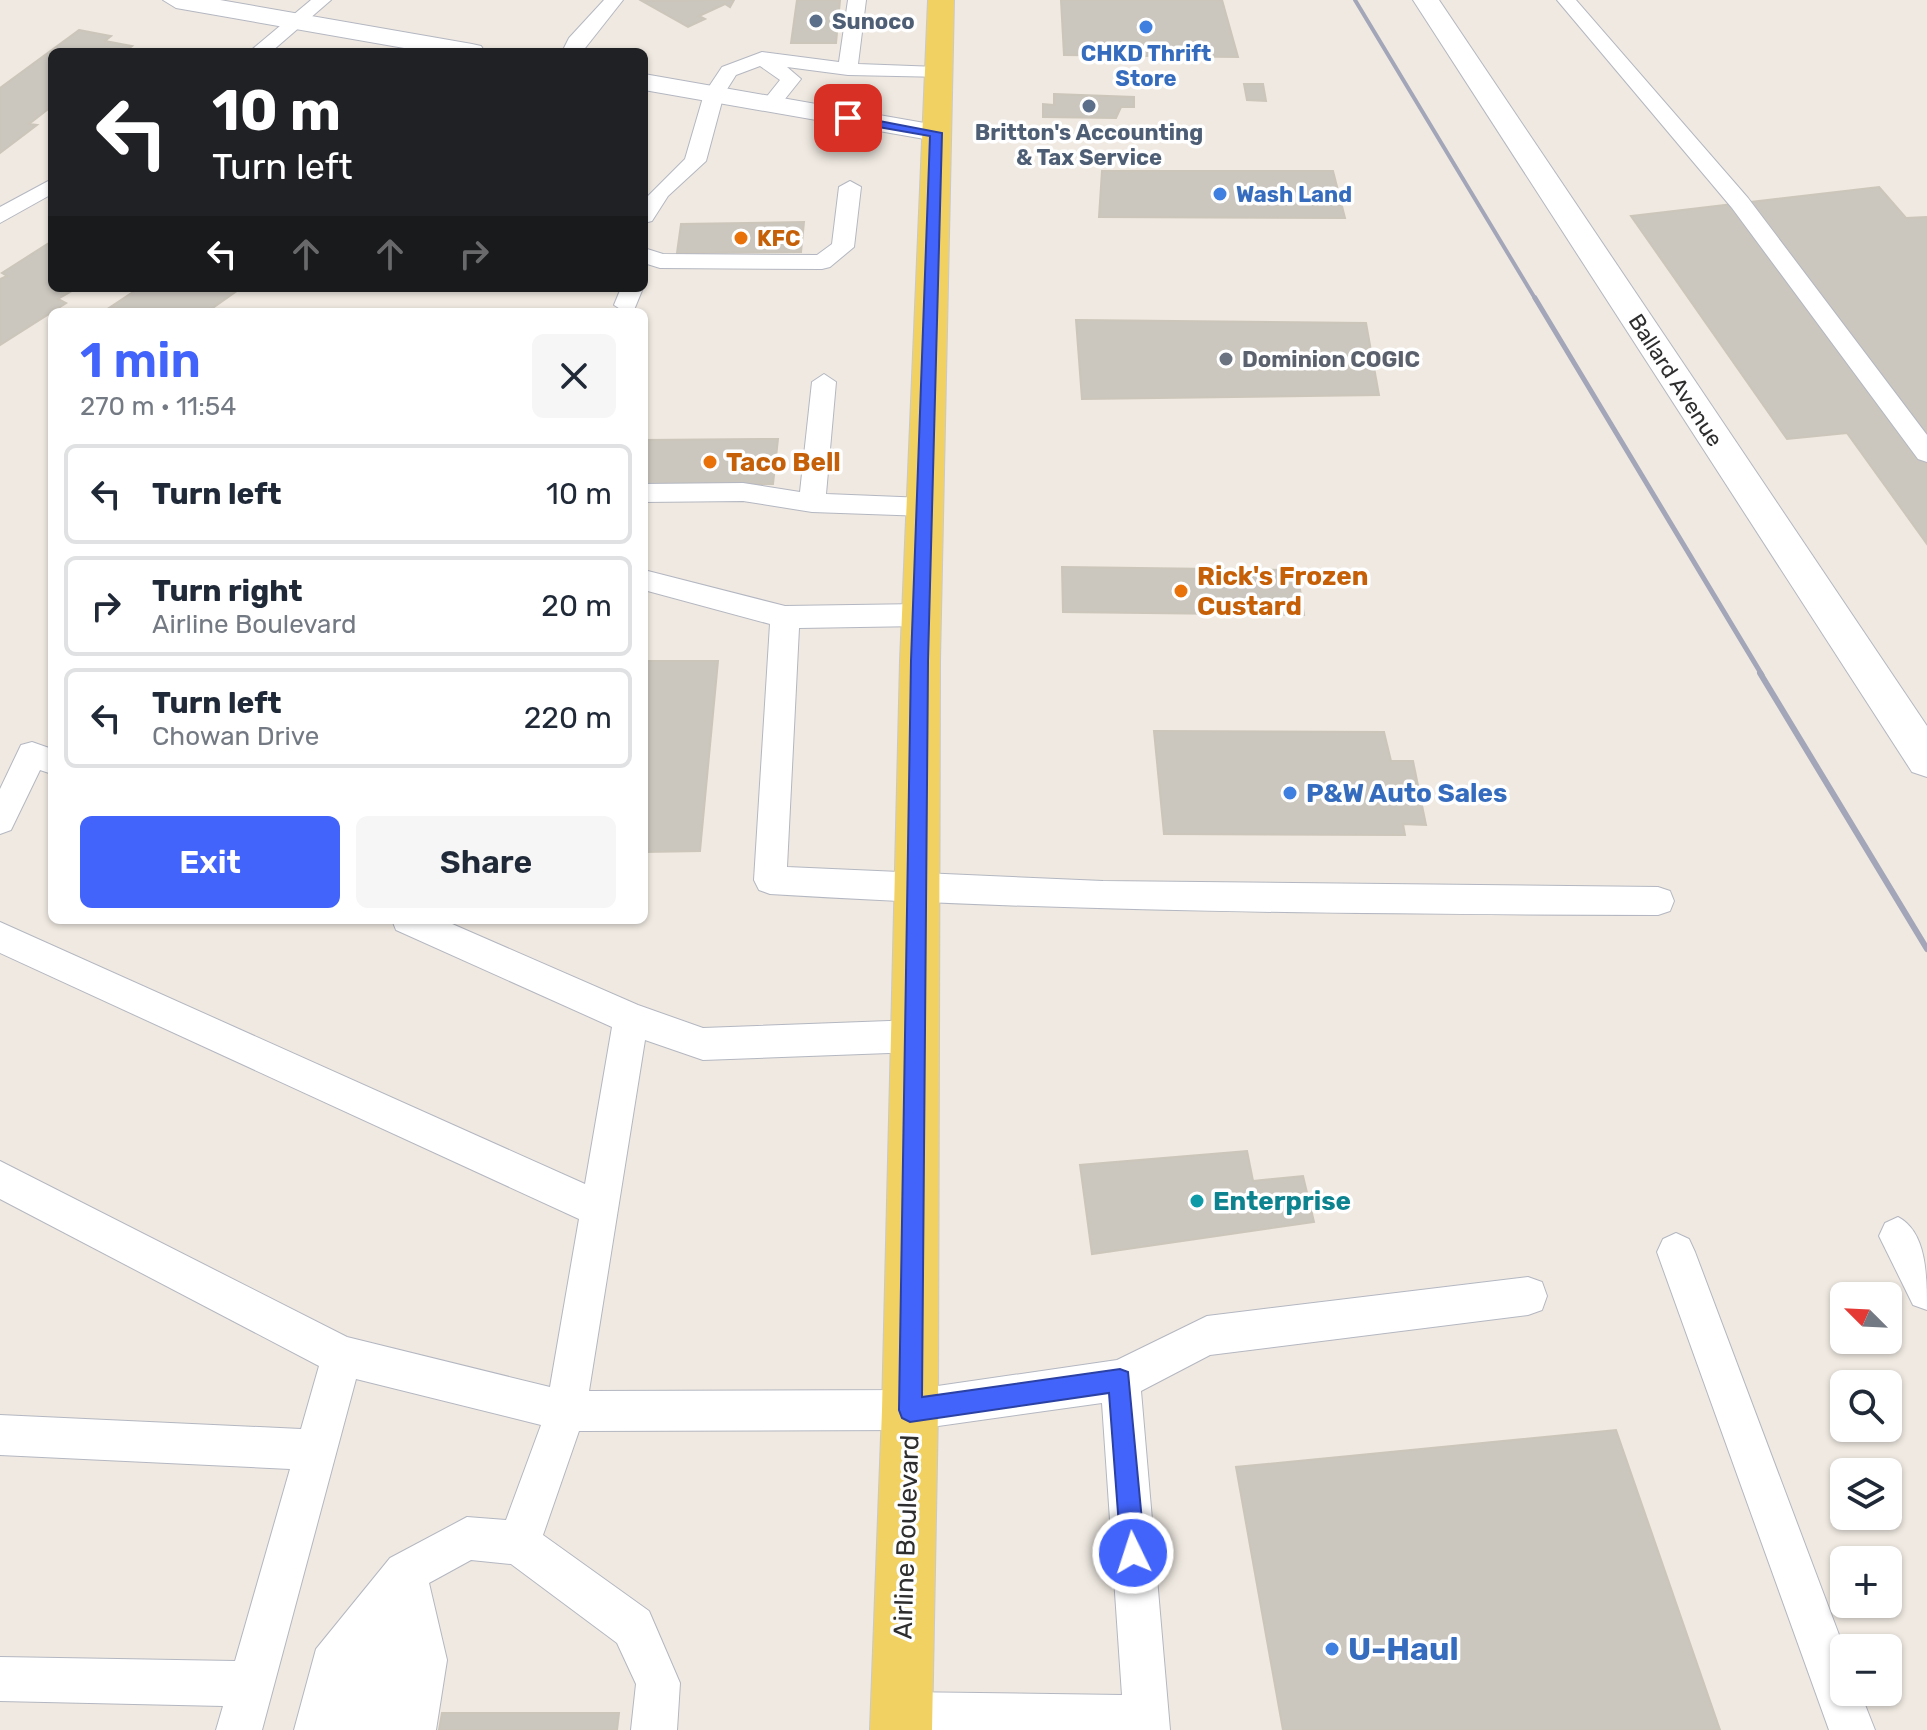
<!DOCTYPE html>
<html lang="en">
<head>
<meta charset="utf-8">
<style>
  :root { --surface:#fff; --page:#f6f6f7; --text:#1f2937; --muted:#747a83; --line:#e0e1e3; --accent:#4264fb }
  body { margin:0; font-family:Rubik,sans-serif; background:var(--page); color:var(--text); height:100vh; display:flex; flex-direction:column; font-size:30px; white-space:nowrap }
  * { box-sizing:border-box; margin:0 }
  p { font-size:26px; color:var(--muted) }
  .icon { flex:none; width:44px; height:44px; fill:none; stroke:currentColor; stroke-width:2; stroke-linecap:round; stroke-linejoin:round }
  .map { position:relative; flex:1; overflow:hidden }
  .side { position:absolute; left:48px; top:308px; width:600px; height:616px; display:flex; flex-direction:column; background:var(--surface); border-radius:12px; box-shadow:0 2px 6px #0004 }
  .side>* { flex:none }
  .guide { position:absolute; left:48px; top:48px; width:600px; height:244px; border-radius:12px; box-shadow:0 2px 6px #0004; background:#202124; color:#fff; overflow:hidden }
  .needle { width:52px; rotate:294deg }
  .fabs { position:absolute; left:1830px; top:1282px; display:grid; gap:16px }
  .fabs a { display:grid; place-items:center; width:72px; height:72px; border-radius:12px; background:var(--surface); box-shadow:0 2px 6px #0004; font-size:40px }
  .pin { position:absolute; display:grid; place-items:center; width:68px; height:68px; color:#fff; margin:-34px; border-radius:16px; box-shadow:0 4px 12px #0006 }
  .me { position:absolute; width:88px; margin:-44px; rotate:356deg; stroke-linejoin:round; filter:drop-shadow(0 0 6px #0008) }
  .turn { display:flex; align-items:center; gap:28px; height:168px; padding:0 32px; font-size:36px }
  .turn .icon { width:104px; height:104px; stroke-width:2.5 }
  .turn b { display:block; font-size:56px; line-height:68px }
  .lanes { display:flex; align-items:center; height:76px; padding:0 32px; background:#0003; justify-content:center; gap:40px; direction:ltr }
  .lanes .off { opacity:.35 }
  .round { display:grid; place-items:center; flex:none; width:84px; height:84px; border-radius:12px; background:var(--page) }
  .summary { display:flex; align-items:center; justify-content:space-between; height:136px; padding:0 32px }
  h1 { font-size:48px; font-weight:600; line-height:60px; color:var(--accent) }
  .action { display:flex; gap:16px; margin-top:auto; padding:16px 32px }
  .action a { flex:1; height:92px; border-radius:12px; background:var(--accent); color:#fff; font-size:32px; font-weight:600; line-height:92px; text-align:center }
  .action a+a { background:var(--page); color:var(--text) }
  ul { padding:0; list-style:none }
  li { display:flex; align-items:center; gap:24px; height:100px; margin:0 16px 12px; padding:0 16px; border:4px solid var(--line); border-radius:12px }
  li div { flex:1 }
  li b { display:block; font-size:30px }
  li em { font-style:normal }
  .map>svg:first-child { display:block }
  .building { fill:#cbc7bf; stroke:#cbc5ba; stroke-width:2 }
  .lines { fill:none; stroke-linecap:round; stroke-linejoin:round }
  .lane-casing { stroke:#b4b7c1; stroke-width:2 }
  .street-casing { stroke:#b4b7c1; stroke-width:2 }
  .primary-casing { stroke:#c9c9c9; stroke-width:2 }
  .lane { fill:#fff; fill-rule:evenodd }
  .street { fill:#fff; fill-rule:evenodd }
  .primary { fill:#f2d163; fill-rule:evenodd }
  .rail-far2 { stroke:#a3a6b8; stroke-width:4 }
  .rail-far1 { stroke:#a3a6b8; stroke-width:5 }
  .rail { stroke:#a3a6b8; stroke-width:6 }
  .route { fill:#4264fb; stroke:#2b41a3; stroke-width:2 }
  .service-dot { fill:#5c6f8a; stroke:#fff; stroke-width:3 }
  .shop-dot { fill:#3f7fe0; stroke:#fff; stroke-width:3 }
  .food-dot { fill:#e8710a; stroke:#fff; stroke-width:3 }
  .worship-dot { fill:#6b7280; stroke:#fff; stroke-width:3 }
  .culture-dot { fill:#0f9aa8; stroke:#fff; stroke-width:3 }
  .labels { text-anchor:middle; stroke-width:7; stroke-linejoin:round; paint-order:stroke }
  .far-service-label { font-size:22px; font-weight:bold; fill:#4e5e75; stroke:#fff; text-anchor:start }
  .far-shop-label { font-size:22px; font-weight:bold; fill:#366cbe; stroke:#fff }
  .far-food-label { font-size:22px; font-weight:bold; fill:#c56008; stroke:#fff; text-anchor:start }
  .far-worship-label { font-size:22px; font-weight:bold; fill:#5b616d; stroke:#fff; text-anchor:start }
  .far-street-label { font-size:22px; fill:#2e2e2e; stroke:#fff }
  .food-label { font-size:26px; font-weight:bold; fill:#c56008; stroke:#fff; text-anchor:start }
  .shop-label { font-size:26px; font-weight:bold; fill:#366cbe; stroke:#fff; text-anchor:start }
  .culture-label { font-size:26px; font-weight:bold; fill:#0d838f; stroke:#fff; text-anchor:start }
  .street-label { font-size:26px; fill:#2e2e2e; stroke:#fff }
  .near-shop-label { font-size:32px; font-weight:bold; fill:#366cbe; stroke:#fff; text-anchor:start }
</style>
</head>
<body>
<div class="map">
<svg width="1927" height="1730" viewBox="0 0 1927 1730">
  <rect width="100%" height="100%" fill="#efe9e1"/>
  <!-- building -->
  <g class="building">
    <polygon points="734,0 730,7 725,4 699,16 705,19 688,27 642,1"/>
    <polygon points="797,0 840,0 836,43 791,43"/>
    <polygon points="1061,0 1222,0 1238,57 1064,55"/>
    <polygon points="79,30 111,36 105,41 132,46 124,52 52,52 52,106 29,124 37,125 0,153 0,88"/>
    <polygon points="1244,84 1263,84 1266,101 1247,100"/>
    <polygon points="1054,94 1134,97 1134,107 1121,107 1116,118 1043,117 1043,104 1054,105"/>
    <polygon points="1102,171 1333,171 1345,218 1099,217"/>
    <polygon points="1879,187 1906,218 1927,217 1927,544 1847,433 1787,439 1631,216"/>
    <polygon points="804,222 801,252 677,253 681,224"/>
    <polygon points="52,241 52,288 77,288 58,299 66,303 0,345 0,279 7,276 2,273"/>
    <polygon points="139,288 241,288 207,312 103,312"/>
    <polygon points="1076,320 1366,323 1379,395 1082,399"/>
    <polygon points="778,439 773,484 644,485 644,440"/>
    <polygon points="1062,567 1297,570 1304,615 1063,612"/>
    <polygon points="644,661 718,661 700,851 644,852"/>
    <polygon points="1154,731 1384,732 1391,761 1413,761 1426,825 1403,824 1405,835 1164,834"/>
    <polygon points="1247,1151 1253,1181 1303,1176 1314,1222 1092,1254 1080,1165"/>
    <polygon points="1616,1430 1720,1730 1283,1730 1236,1467"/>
    <polygon points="442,1713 619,1713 617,1730 439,1730"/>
  </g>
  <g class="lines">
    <defs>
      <g id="lane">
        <polygon points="311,0 331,0 271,52 249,52"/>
        <polygon points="604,0 623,0 582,52 562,52 569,38"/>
        <polygon points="848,0 866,0 858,64 938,67 945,69 948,73 945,77 848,75 787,67 801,79 777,109 770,111 760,105 780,80 760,66 736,75 724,94 706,161 668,196 652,221 644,223 644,200 685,159 704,94 722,67 762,52 839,62"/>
        <polygon points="1557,0 1576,0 1748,198 1927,435 1927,462 1918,459 1732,208"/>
        <polygon points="52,179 52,194 0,223 0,207"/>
        <polygon points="850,181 861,187 854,247 830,267 822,269 660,268 644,263 644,248 663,254 817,255 832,244 839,187"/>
        <polygon points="621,288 643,288 634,310 625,312 614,305"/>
        <polygon points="824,374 836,382 826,494 925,498 934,500 938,507 934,514 925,516 812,512 743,501 644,502 644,484 743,483 800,492 812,382"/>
        <path d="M644 570 785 606 921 604 931 607 935 615 931 623 921 626 799 628 787 867 1103 881 1658 887 1670 891 1674 901 1670 911 1658 915C1362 914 1066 912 770 894L759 890 754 880 770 624 644 590Z"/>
        <polygon points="32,742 52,749 52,774 40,770 11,830 0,834 0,789 21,745"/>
        <polygon points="392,920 443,920 638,1005 703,1028 916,1020 928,1024 933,1036 928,1048 916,1052 703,1060 645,1040 589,1391 910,1390 1117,1360 1207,1316 1528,1277 1542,1282 1547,1296 1542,1310 1528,1315 1210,1355 1141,1391 1170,1730 885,1730 878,1715 885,1699 901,1692 1122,1695 1102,1403 910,1430 579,1431 543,1535 649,1611 680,1683 677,1730 631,1730 636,1684 617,1643 511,1564 471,1560 429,1583 447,1660 436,1730 294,1730 316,1649 390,1558 467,1517 506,1520 541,1425 356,1379 262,1730 216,1730 223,1706 0,1701 0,1657 235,1661 290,1469 0,1455 0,1415 301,1429 319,1366 0,1199 0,1161 347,1337 550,1387 579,1219 0,953 0,922 585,1184 612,1027 396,930"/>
        <path d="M1898 1217C1927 1232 1927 1277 1927 1310L1913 1305 1879 1236 1885 1223Z"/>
        <polygon points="1676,1233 1689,1239 1695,1252 1844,1648 1844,1692 1860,1692 1875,1730 1829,1730 1657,1252 1663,1239"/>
      </g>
      <g id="street">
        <polygon points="163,0 220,0 472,44 481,46 485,52 427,52 176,8"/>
        <polygon points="1413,0 1439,0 1927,726 1927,777 1912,772"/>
        <polygon points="644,74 936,125 946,127 950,133 946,139 936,141 644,90"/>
      </g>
      <polygon id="primary" points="928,0 954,0 940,661 938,1410 932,1730 870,1730 882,1410 900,661"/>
    </defs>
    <!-- lane casing -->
    <use href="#lane" class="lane-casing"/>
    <!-- street casing -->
    <use href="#street" class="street-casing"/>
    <!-- primary casing -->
    <use href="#primary" class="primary-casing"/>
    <!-- lane -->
    <use href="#lane" class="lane"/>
    <!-- street -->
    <use href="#street" class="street"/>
    <!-- primary -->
    <use href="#primary" class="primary"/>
    <!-- rail-far2 -->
    <polyline class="rail-far2" points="1355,0 1536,300"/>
    <!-- rail-far1 -->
    <polyline class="rail-far1" points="1535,298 1762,675"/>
    <!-- rail -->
    <polyline class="rail" points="1760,673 1927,949"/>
  </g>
  <!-- route -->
  <polygon class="route" points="848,115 942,133 928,661 922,1397 1120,1369 1128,1372 1145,1553 1142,1562 1133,1565 1125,1562 1121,1553 1109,1393 910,1422 902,1418 899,1410 911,661 930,136 844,121"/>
  <!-- markers -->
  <g class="service-dot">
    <circle cx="816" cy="21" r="8"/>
    <circle cx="1089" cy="106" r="8"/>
  </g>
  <g class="shop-dot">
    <circle cx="1146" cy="27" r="8"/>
    <circle cx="1220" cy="194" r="8"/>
    <circle cx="1290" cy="793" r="8"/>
    <circle cx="1332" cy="1649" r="8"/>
  </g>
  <g class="food-dot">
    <circle cx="741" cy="238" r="8"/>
    <circle cx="710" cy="462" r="8"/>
    <circle cx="1181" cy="591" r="8"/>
  </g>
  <circle class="worship-dot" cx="1226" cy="359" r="8"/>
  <circle class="culture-dot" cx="1197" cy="1201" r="8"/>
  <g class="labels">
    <!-- far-service labels -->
    <g class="far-service-label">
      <text x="832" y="29">Sunoco</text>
      <text x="1089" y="140" text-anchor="middle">Britton's Accounting<tspan x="1089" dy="25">&amp; Tax Service</tspan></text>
    </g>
    <!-- far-shop labels -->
    <g class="far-shop-label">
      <text x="1146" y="61">CHKD Thrift<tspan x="1146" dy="25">Store</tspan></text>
      <text x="1236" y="202" text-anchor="start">Wash Land</text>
    </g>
    <!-- far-food labels -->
    <g class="far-food-label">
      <text x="757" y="246">KFC</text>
    </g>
    <!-- far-worship labels -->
    <g class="far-worship-label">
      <text x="1242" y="367">Dominion COGIC</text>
    </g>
    <!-- far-street labels -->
    <g class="far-street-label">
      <text transform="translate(1676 380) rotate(57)" y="8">Ballard Avenue</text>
    </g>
    <!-- food labels -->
    <g class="food-label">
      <text x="726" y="471">Taco Bell</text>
      <text x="1197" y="585">Rick's Frozen<tspan x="1197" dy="30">Custard</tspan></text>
    </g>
    <!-- shop labels -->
    <g class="shop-label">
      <text x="1306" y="802">P&amp;W Auto Sales</text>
    </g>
    <!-- culture labels -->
    <g class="culture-label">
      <text x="1213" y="1210">Enterprise</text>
    </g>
    <!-- street labels -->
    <g class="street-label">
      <text transform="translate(906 1537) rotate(-88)" y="9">Airline Boulevard</text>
    </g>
    <!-- near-shop labels -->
    <g class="near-shop-label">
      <text x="1348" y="1660">U-Haul</text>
    </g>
  </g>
</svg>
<div class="fabs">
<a><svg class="needle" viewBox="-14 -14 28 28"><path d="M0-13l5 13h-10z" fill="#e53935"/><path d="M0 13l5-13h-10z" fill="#747a83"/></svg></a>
<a><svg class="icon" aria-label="search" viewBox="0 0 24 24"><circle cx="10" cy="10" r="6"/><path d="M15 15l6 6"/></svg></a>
<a><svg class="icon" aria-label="layers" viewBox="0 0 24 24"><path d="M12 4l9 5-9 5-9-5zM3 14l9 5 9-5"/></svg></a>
<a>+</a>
<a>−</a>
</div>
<div class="pin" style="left:848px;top:118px;background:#d93025"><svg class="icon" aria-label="arrive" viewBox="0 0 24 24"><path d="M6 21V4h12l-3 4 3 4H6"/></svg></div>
<svg class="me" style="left:1133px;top:1553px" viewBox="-20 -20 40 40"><circle r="17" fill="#4264fb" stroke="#fff" stroke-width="3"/><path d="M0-11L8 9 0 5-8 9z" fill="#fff"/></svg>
<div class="guide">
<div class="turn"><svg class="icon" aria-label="left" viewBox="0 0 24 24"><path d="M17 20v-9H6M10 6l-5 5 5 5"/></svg><div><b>10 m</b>Turn left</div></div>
<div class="lanes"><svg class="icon" aria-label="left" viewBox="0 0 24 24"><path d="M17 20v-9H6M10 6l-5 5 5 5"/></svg><svg class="icon off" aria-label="ahead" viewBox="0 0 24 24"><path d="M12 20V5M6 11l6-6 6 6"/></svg><svg class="icon off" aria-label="ahead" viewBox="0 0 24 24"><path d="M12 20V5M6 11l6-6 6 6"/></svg><svg class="icon off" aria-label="right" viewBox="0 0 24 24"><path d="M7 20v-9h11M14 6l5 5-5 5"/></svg></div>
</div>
<section class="side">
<div class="summary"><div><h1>1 min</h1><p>270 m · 11:54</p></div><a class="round"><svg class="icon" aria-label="close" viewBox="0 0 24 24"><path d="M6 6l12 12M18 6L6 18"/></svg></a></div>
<ul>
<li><svg class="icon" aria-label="left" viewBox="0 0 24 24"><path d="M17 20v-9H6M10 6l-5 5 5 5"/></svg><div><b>Turn left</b></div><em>10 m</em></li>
<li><svg class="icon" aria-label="right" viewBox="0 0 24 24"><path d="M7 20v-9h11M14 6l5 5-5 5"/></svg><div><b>Turn right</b><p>Airline Boulevard</p></div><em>20 m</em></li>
<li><svg class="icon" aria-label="left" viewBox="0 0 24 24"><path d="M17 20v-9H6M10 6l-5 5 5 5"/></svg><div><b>Turn left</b><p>Chowan Drive</p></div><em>220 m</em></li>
</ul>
<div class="action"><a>Exit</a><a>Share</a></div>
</section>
</div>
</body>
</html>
